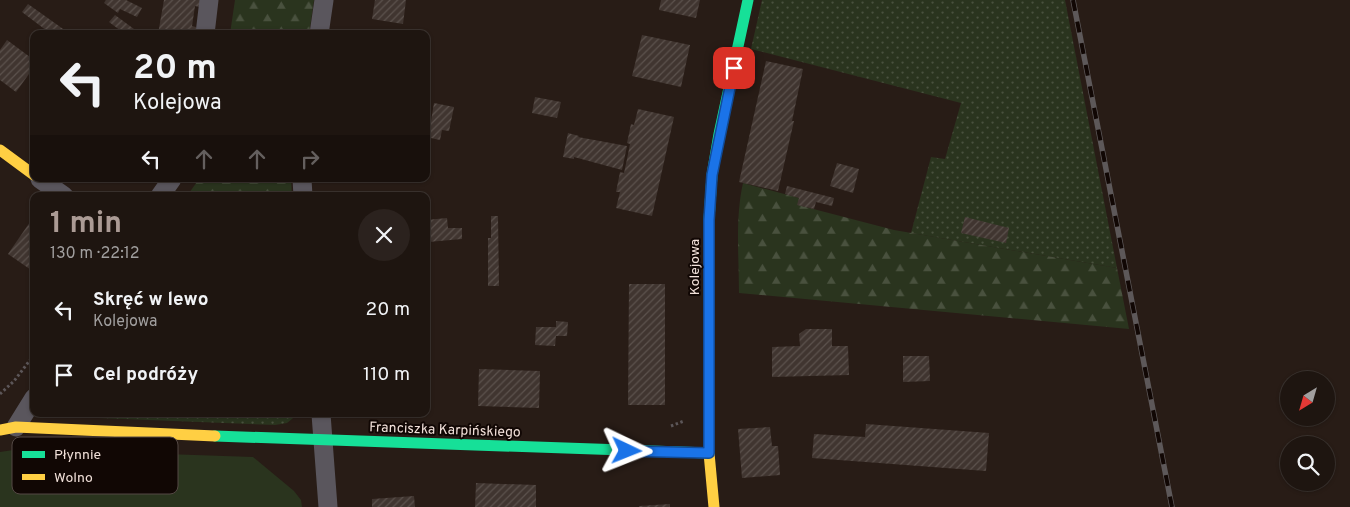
<!DOCTYPE html>
<html lang="pl">
<head>
<meta charset="utf-8">
<style>
  :root { --surface:#1e1510; --page:#2b221e; --text:#f1f3f6; --muted:#a19f9f; --line:#3c3430; --accent:#ab9b95 }
  body { margin:0; font-family:Overpass,sans-serif; background:var(--page); color:var(--text); height:100vh; display:flex; flex-direction:column; font-size:19px; white-space:nowrap }
  * { box-sizing:border-box; margin:0 }
  p { font-size:16px; color:var(--muted) }
  .icon { flex:none; width:28px; height:28px; fill:none; stroke:currentColor; stroke-width:2; stroke-linecap:round; stroke-linejoin:round }
  .map { position:relative; flex:1; overflow:hidden }
  .side { position:absolute; left:30px; top:192px; width:400px; height:225px; display:flex; flex-direction:column; background:var(--surface); border-radius:10px; box-shadow:0 1px 4px #0004,0 0 0 1px var(--line) }
  .side>* { flex:none }
  .banner { position:absolute; left:30px; top:30px; width:400px; height:152px; border-radius:10px; box-shadow:0 1px 4px #0004,0 0 0 1px var(--line); background:#1e1510; color:var(--text); overflow:hidden }
  .needle { width:32px; rotate:217deg }
  .buttons { position:absolute; left:1280px; top:371px; display:grid; gap:10px }
  .buttons a { display:grid; place-items:center; width:55px; height:55px; border-radius:50%; background:var(--surface); box-shadow:0 1px 4px #0004,0 0 0 1px var(--line); font-size:25px }
  .pin { position:absolute; display:grid; place-items:center; width:42px; height:42px; color:#fff; margin:-21px; border-radius:10px; box-shadow:0 2px 8px #0006 }
  .me { position:absolute; width:55px; margin:-28px; rotate:92deg; stroke-linejoin:round; filter:drop-shadow(0 0 4px #0008) }
  .turn { display:flex; align-items:center; gap:18px; height:105px; padding:0 20px; font-size:22px }
  .turn .icon { width:65px; height:65px; stroke-width:2.5 }
  .turn b { display:block; font-size:35px; line-height:42px }
  .lanes { display:flex; align-items:center; height:48px; padding:0 20px; background:#0003; justify-content:center; gap:25px; direction:ltr }
  .lanes .off { opacity:.35 }
  .round { display:grid; place-items:center; flex:none; width:52px; height:52px; border-radius:26px; background:var(--page) }
  .headline { display:flex; align-items:center; justify-content:space-between; height:85px; padding:0 20px }
  h1 { font-size:30px; font-weight:700; line-height:38px; color:var(--accent) }
  ul { padding:0; list-style:none }
  li { display:flex; align-items:center; gap:15px; height:65px; padding:0 20px }
  li div { flex:1 }
  li b { display:block; font-size:19px }
  li em { font-style:normal }
  .map>svg:first-child { display:block }
  .grass { fill:url(#grass-dots) }
  .forest { fill:url(#forest-firs) }
  .pitch { fill:#2a341e }
  .building { fill:url(#building-hatch) }
  .lines { fill:none; stroke-linecap:round; stroke-linejoin:round }
  .path { stroke:#5c5658; stroke-width:3; stroke-dasharray:2.5 2.5; stroke-linecap:butt }
  .street { stroke:#5a565d; stroke-width:19 }
  .fast { stroke:#16e098; stroke-width:11 }
  .slow { stroke:#ffcf43; stroke-width:11 }
  .rail-casing { stroke:#5d5859; stroke-width:5.5 }
  .rail { stroke:#110704; stroke-width:4; stroke-dasharray:11; stroke-linecap:butt }
  .route-casing { stroke:#114b97; stroke-width:12 }
  .route { stroke:#1a73e8; stroke-width:9 }
  .labels { text-anchor:middle; stroke-width:4; stroke-linejoin:round; paint-order:stroke }
  .street-label { font-size:14px; fill:#f1e0d9; stroke:#110704 }
  .key { fill:#110704; stroke:#544844; stroke-width:1 }
  .key-label { font-size:14px; fill:#f1e0d9 }
</style>
</head>
<body>
<div class="map">
<svg width="1350" height="507" viewBox="0 0 1350 507">
  <defs>
    <pattern id="grass-dots" width="8" height="8" patternUnits="userSpaceOnUse" patternTransform="scale(1.25)"><rect width="8" height="8" fill="#2a341e"/><path d="M2 2h.1M6 6h.1" fill="none" stroke="#49513e" stroke-width="1.8" stroke-linecap="round"/></pattern>
    <pattern id="forest-firs" width="22" height="20" patternUnits="userSpaceOnUse" patternTransform="scale(1.25)"><rect width="22" height="20" fill="#2a341e"/><path d="M5 1l3.5 6h-7zM16 11l3.5 6h-7z" fill="#49513e"/></pattern>
    <pattern id="building-hatch" width="6" height="6" patternUnits="userSpaceOnUse" patternTransform="scale(1.25)"><rect width="6" height="6" fill="#403530"/><path d="M-1 1l2-2M0 6l6-6M5 7l2-2" fill="none" stroke="#5c524d"/></pattern>
  </defs>
  <rect width="100%" height="100%" fill="#281c16"/>
  <!-- grass -->
  <g class="grass">
    <polygon points="762,0 1065,0 1117,268 911,233 931,157 945,159 961,103 751,49"/>
    <polygon points="82,414 298,414 287,423 275,425 98,418"/>
  </g>
  <!-- forest -->
  <g class="forest">
    <polygon points="235,0 314,0 309,34 230,34"/>
    <polygon points="199,179 291,179 292,196 187,196"/>
    <path d="M743 183 799 198 798 205 894 230 1117 268 1129 329 739 293C739 257 735 219 743 183Z"/>
  </g>
  <!-- pitch -->
  <polygon class="pitch" points="20,449 253,457 294,491 301,500 302,507 0,507 0,452"/>
  <!-- building -->
  <g class="building">
    <polygon points="106,0 126,0 142,8 137,17 120,9 118,13 104,3"/>
    <polygon points="164,0 200,0 199,7 195,6 192,26 196,27 195,34 158,34"/>
    <polygon points="375,0 406,0 403,24 372,19"/>
    <polygon points="661,0 700,0 696,18 659,10"/>
    <polygon points="28,4 66,31 64,34 51,34 22,12"/>
    <polygon points="115,15 134,29 131,34 125,34 109,22"/>
    <polygon points="642,35 690,45 681,87 632,76"/>
    <polygon points="7,40 34,60 34,67 16,92 0,80 0,50"/>
    <polygon points="766,61 803,69 792,121 794,121 778,191 739,182"/>
    <polygon points="535,97 561,102 557,118 532,113"/>
    <polygon points="434,103 454,107 449,131 442,130 440,140 426,137 426,126 430,127"/>
    <polygon points="638,109 674,117 652,216 616,208 620,192 616,192 620,172 624,173 627,159 630,144 627,143 631,124 634,125"/>
    <polygon points="568,133 579,136 578,137 627,146 622,170 574,157 574,159 563,157"/>
    <polygon points="837,163 859,169 853,193 830,186"/>
    <polygon points="787,186 834,198 832,206 816,202 814,209 797,205 799,198 785,194"/>
    <polygon points="409,193 409,196 381,196 381,195"/>
    <polygon points="491,216 498,216 499,286 488,286 488,238 491,238"/>
    <polygon points="965,217 1009,228 1006,243 961,233"/>
    <polygon points="447,218 448,228 462,228 462,239 428,242 426,220"/>
    <polygon points="30,222 34,225 34,272 8,254"/>
    <polygon points="629,284 665,284 665,405 628,405"/>
    <polygon points="556,321 568,322 567,336 556,336 555,346 535,345 536,327 556,327"/>
    <polygon points="806,329 832,329 832,346 848,346 849,375 772,377 772,347 800,346 799,334"/>
    <polygon points="903,356 929,356 930,381 903,382"/>
    <polygon points="479,369 540,371 539,408 478,406"/>
    <polygon points="866,424 989,433 986,471 812,458 814,434 865,437"/>
    <polygon points="770,427 772,446 778,446 780,475 742,478 738,429"/>
    <polygon points="476,483 536,485 536,507 475,507"/>
    <polygon points="414,496 415,507 372,507 372,499"/>
    <polygon points="670,504 670,507 639,507 639,506"/>
  </g>
  <g class="lines">
    <!-- path -->
    <g class="path">
      <polyline points="0,394 14,381 34,355"/>
      <polyline points="671,426 684,421"/>
    </g>
    <!-- street -->
    <g class="street">
      <polyline points="205,34 209,0"/>
      <polyline points="319,34 324,0"/>
      <polyline points="40,179 64,196"/>
      <polyline points="302,179 303,196"/>
      <polyline points="160,196 172,179"/>
      <polyline points="321,414 328,507"/>
      <polyline points="16,427 34,398"/>
    </g>
    <!-- fast -->
    <g class="fast">
      <polyline points="709,312 709,220 712,175 719,134 748,0"/>
      <polyline points="215,436 709,453"/>
    </g>
    <!-- slow -->
    <g class="slow">
      <polyline points="0,150 34,175"/>
      <polyline points="709,312 709,453 714,507"/>
      <polyline points="0,430 16,427 215,436"/>
    </g>
    <defs>
      <polyline id="rail" points="1073,0 1172,507"/>
    </defs>
    <!-- rail casing -->
    <use href="#rail" class="rail-casing"/>
    <!-- rail -->
    <use href="#rail" class="rail"/>
  </g>
  <g class="lines">
    <defs>
      <polyline id="route" points="627,451 709,453 709,220 712,175 734,68"/>
    </defs>
    <!-- route casing -->
    <use href="#route" class="route-casing"/>
    <!-- route -->
    <use href="#route" class="route"/>
  </g>
  <g class="labels">
    <!-- street labels -->
    <g class="street-label">
      <text transform="translate(694 267) rotate(-90)" y="5">Kolejowa</text>
      <text transform="translate(445 429) rotate(2)" y="5">Franciszka Karpińskiego</text>
    </g>
  </g>
  <!-- legend -->
  <rect x="12" y="437" width="166" height="57" rx="8" class="key"/>
  <rect x="22" y="451" width="23" height="7" fill="#16e098"/>
  <rect x="22" y="474" width="23" height="6" fill="#ffcf43"/>
  <g class="key-label">
    <text x="54" y="459">Płynnie</text>
    <text x="54" y="482">Wolno</text>
  </g>
</svg>
<div class="buttons">
<a><svg class="needle" viewBox="-14 -14 28 28"><path d="M0-13l5 13h-10z" fill="#e53935"/><path d="M0 13l5-13h-10z" fill="#a19f9f"/></svg></a>
<a><svg class="icon" aria-label="search" viewBox="0 0 24 24"><circle cx="10" cy="10" r="6"/><path d="M15 15l6 6"/></svg></a>
</div>
<div class="pin" style="left:734px;top:68px;background:#d93025"><svg class="icon" aria-label="arrive" viewBox="0 0 24 24"><path d="M6 21V4h12l-3 4 3 4H6"/></svg></div>
<svg class="me" style="left:627px;top:451px" viewBox="-20 -20 40 40"><path d="M0-17L14 15 0 8-14 15z" fill="#1a73e8" stroke="#fff" stroke-width="4"/></svg>
<div class="banner">
<div class="turn"><svg class="icon" aria-label="left" viewBox="0 0 24 24"><path d="M17 20v-9H6M10 6l-5 5 5 5"/></svg><div><b>20 m</b>Kolejowa</div></div>
<div class="lanes"><svg class="icon" aria-label="left" viewBox="0 0 24 24"><path d="M17 20v-9H6M10 6l-5 5 5 5"/></svg><svg class="icon off" aria-label="ahead" viewBox="0 0 24 24"><path d="M12 20V5M6 11l6-6 6 6"/></svg><svg class="icon off" aria-label="ahead" viewBox="0 0 24 24"><path d="M12 20V5M6 11l6-6 6 6"/></svg><svg class="icon off" aria-label="right" viewBox="0 0 24 24"><path d="M7 20v-9h11M14 6l5 5-5 5"/></svg></div>
</div>
<section class="side">
<div class="headline"><div><h1>1 min</h1><p>130 m · 22:12</p></div><a class="round"><svg class="icon" aria-label="close" viewBox="0 0 24 24"><path d="M6 6l12 12M18 6L6 18"/></svg></a></div>
<ul>
<li><svg class="icon" aria-label="left" viewBox="0 0 24 24"><path d="M17 20v-9H6M10 6l-5 5 5 5"/></svg><div><b>Skręć w lewo</b><p>Kolejowa</p></div><em>20 m</em></li>
<li><svg class="icon" aria-label="arrive" viewBox="0 0 24 24"><path d="M6 21V4h12l-3 4 3 4H6"/></svg><div><b>Cel podróży</b></div><em>110 m</em></li>
</ul>
</section>
</div>
</body>
</html>
